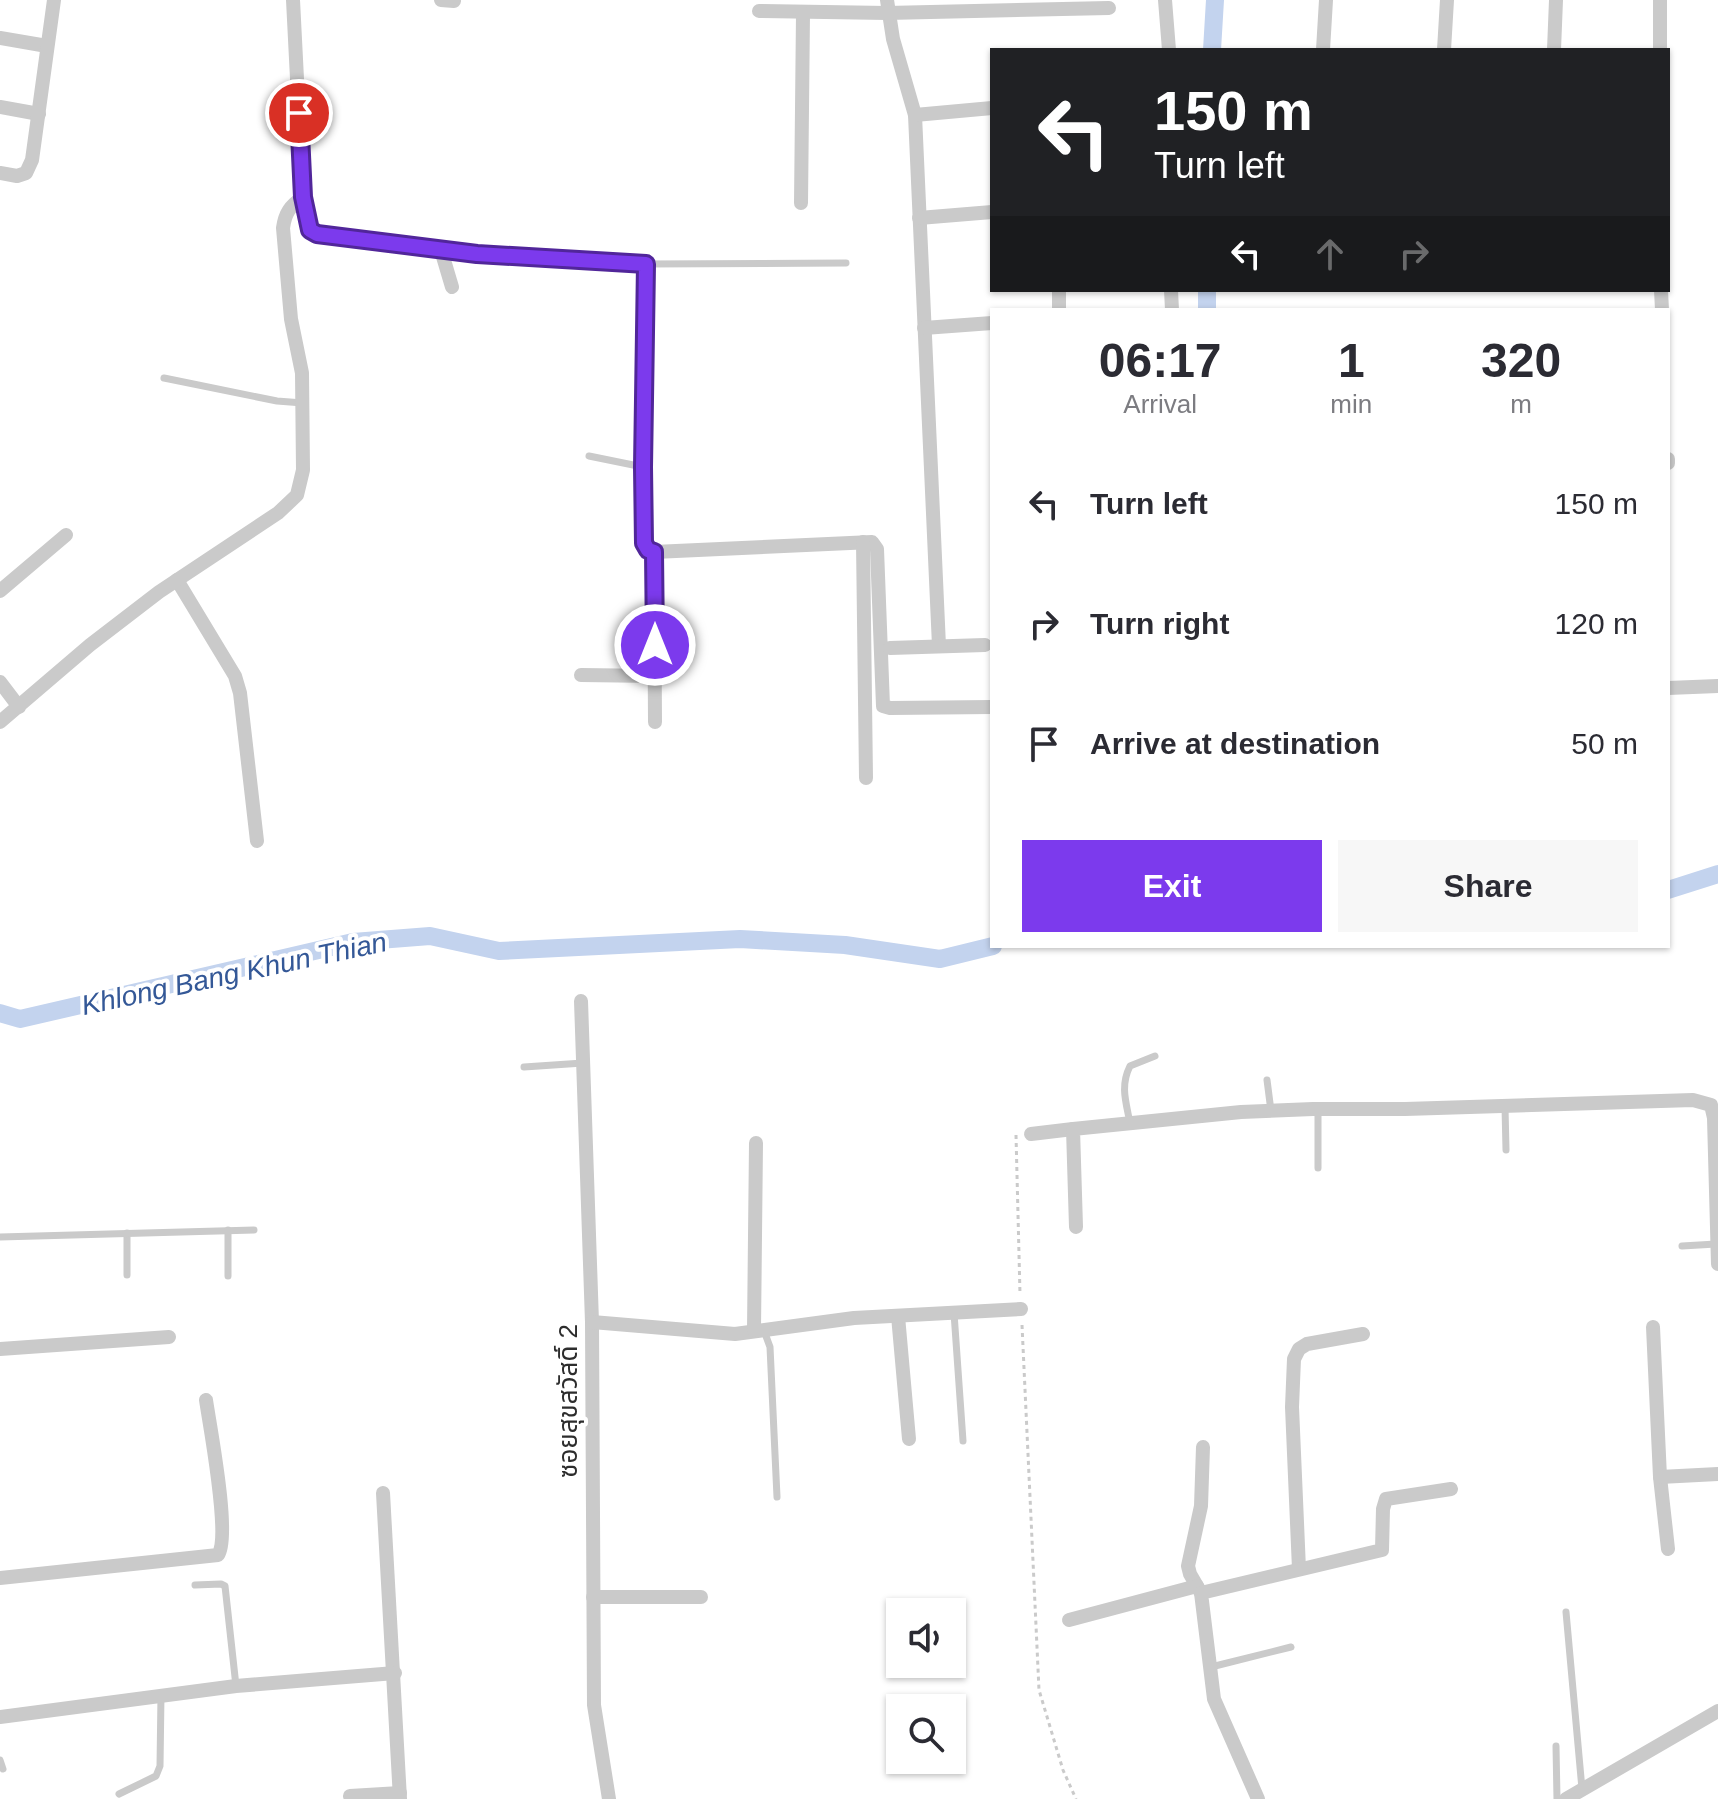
<!DOCTYPE html>
<html lang="en">
<head>
<meta charset="utf-8">
<style>
  :root { --surface:#fff; --page:#f7f7f7; --text:#2b2b33; --muted:#7c7c81; --accent:#7c3aed }
  body { margin:0; font-family:Helvetica,"Noto Sans Thai",sans-serif; background:var(--page); color:var(--text); height:100vh; display:flex; flex-direction:column; font-size:30px; white-space:nowrap }
  * { box-sizing:border-box; margin:0 }
  p { font-size:26px; color:var(--muted) }
  .icon { flex:none; width:44px; height:44px; fill:none; stroke:currentColor; stroke-width:2; stroke-linecap:round; stroke-linejoin:round }
  .map { position:relative; flex:1; overflow:hidden }
  .details { position:absolute; left:990px; top:308px; width:680px; height:640px; display:flex; flex-direction:column; background:var(--surface); border-radius:0px; box-shadow:0 2px 6px #0004 }
  .details>* { flex:none }
  .guide { position:absolute; left:990px; top:48px; width:680px; height:244px; border-radius:0px; box-shadow:0 2px 6px #0004; background:#202124; color:#fff; overflow:hidden }
  .tools { position:absolute; left:886px; top:1598px; display:grid; gap:16px }
  .tools a { display:grid; place-items:center; width:80px; height:80px; border-radius:0px; background:var(--surface); box-shadow:0 2px 6px #0004; font-size:40px }
  .pin { position:absolute; display:grid; place-items:center; width:68px; height:68px; color:#fff; margin:-34px; border:4px solid #fff; border-radius:50%; box-shadow:0 2px 8px #0007 }
  .me { position:absolute; width:88px; margin:-44px; rotate:0deg; stroke-linejoin:round; filter:drop-shadow(0 0 6px #0008) }
  .turn { display:flex; align-items:center; gap:28px; height:168px; padding:0 32px; font-size:36px }
  .turn .icon { width:104px; height:104px; stroke-width:2.5 }
  .turn b { display:block; font-size:56px; line-height:68px }
  .lanes { display:flex; align-items:center; height:76px; padding:0 32px; background:#0003; justify-content:center; gap:40px; direction:ltr }
  .lanes .off { opacity:.35 }
  .eta { display:flex; justify-content:space-evenly; align-items:center; height:136px; text-align:center }
  .eta b { font-size:48px; font-weight:800; line-height:56px }
  .button { display:flex; gap:16px; margin-top:auto; padding:16px 32px }
  .button a { flex:1; height:92px; border-radius:0px; background:var(--accent); color:#fff; font-size:32px; font-weight:800; line-height:92px; text-align:center }
  .button a+a { background:var(--page); color:var(--text) }
  ul { padding:0; list-style:none }
  li { display:flex; align-items:center; gap:24px; height:120px; padding:0 32px }
  li div { flex:1 }
  li b { display:block; font-size:30px }
  li em { font-style:normal }
  .map>svg:first-child { display:block }
  .lines { fill:none; stroke-linecap:round; stroke-linejoin:round }
  .canal { stroke:#c3d3ee; stroke-width:18 }
  .path { stroke:#cacaca; stroke-width:3; stroke-dasharray:4 4; stroke-linecap:butt }
  .service { stroke:#cacaca; stroke-width:7 }
  .minor { stroke:#cacaca; stroke-width:14 }
  .route-casing { stroke:#51269a; stroke-width:20 }
  .route { stroke:#7c3aed; stroke-width:14 }
  .labels { text-anchor:middle; stroke-width:8; stroke-linejoin:round; paint-order:stroke }
  .street-label { font-size:26px; fill:#2d2d2d; stroke:#fff }
  .water-label { font-size:28px; font-style:italic; fill:#345897; stroke:#fff }
</style>
</head>
<body>
<div class="map">
<svg width="1718" height="1799" viewBox="0 0 1718 1799">
  <rect width="100%" height="100%" fill="#fff"/>
  <g class="lines">
    <!-- canal -->
    <g class="canal">
      <polyline points="1212,50 1215,0"/>
      <polyline points="1207,290 1207,310"/>
      <polyline points="1668,890 1718,874"/>
      <polyline points="0,1013 20,1019 353,942 430,936 499,951 740,939 845,945 940,959 993,946"/>
    </g>
    <!-- path -->
    <g class="path">
      <polyline points="1016,1135 1020,1294"/>
      <polyline points="1022,1325 1039,1690 1063,1770 1076,1799"/>
    </g>
    <!-- service -->
    <g class="service">
      <polyline points="646,264 846,263"/>
      <polyline points="164,378 277,401 303,403"/>
      <polyline points="589,456 643,467"/>
      <polyline points="524,1067 583,1063"/>
      <polyline points="1267,1080 1271,1111"/>
      <polyline points="1505,1107 1506,1150"/>
      <polyline points="1318,1109 1318,1168"/>
      <path d="M1130 1123C1126 1102 1120 1086 1130 1066L1155 1056"/>
      <polyline points="127,1233 127,1275"/>
      <polyline points="0,1237 254,1230"/>
      <polyline points="1682,1246 1716,1244"/>
      <polyline points="228,1276 228,1230"/>
      <polyline points="954,1313 963,1441"/>
      <polyline points="763,1328 770,1347 777,1497"/>
      <polyline points="195,1585 221,1584 225,1586 236,1686"/>
      <polyline points="1566,1612 1582,1789"/>
      <polyline points="1211,1667 1291,1647"/>
      <polyline points="1556,1746 1557,1799"/>
      <polyline points="0,1760 3,1769"/>
      <polyline points="119,1794 156,1776 160,1766 161,1695"/>
    </g>
    <!-- minor -->
    <g class="minor">
      <polyline points="293,0 303,197 310,230 317,234 477,254 646,264 643,467 644,543 648,550 654,552 872,542 877,549 883,706 890,708 992,707"/>
      <polyline points="441,0 454,1"/>
      <polyline points="887,0 893,39 915,115 939,646"/>
      <polyline points="1165,0 1169,50"/>
      <polyline points="759,11 887,13 1109,8"/>
      <polyline points="0,38 47,46"/>
      <polyline points="1323,50 1326,0"/>
      <polyline points="1444,50 1447,0"/>
      <polyline points="1554,50 1556,0"/>
      <polyline points="1660,50 1660,0"/>
      <polyline points="0,107 39,114"/>
      <polyline points="915,115 992,108"/>
      <polyline points="0,173 17,176 26,173 32,160 54,0"/>
      <polyline points="801,203 803,14"/>
      <polyline points="919,218 992,212"/>
      <polyline points="441,250 452,287"/>
      <polyline points="1059,290 1059,310"/>
      <polyline points="1171,290 1172,310"/>
      <polyline points="1661,290 1662,310"/>
      <polyline points="924,328 992,323"/>
      <polyline points="1668,459 1668,463"/>
      <polyline points="863,542 866,778"/>
      <polyline points="654,552 655,722"/>
      <polyline points="177,580 235,676 240,693 257,841"/>
      <polyline points="0,591 66,535"/>
      <polyline points="890,648 985,645"/>
      <polyline points="581,675 655,676"/>
      <polyline points="0,682 19,707"/>
      <polyline points="1668,688 1718,686"/>
      <path d="M0 722 90 645 159 592 278 513 297 495 303 470 302 373 291 319 283 228C285 213 290 206 303 197"/>
      <polyline points="581,1001 592,1322 594,1705 609,1799"/>
      <polyline points="1031,1134 1073,1129"/>
      <polyline points="1076,1227 1073,1129 1241,1112 1313,1109 1405,1109 1693,1100 1711,1105 1714,1118 1718,1264"/>
      <polyline points="898,1316 909,1439"/>
      <polyline points="592,1322 735,1334 854,1318 1021,1309"/>
      <polyline points="1653,1327 1660,1477 1668,1549"/>
      <polyline points="754,1330 756,1143"/>
      <polyline points="0,1349 169,1337"/>
      <polyline points="1660,1477 1718,1474"/>
      <polyline points="383,1493 400,1799"/>
      <polyline points="1299,1569 1292,1407 1294,1359 1299,1349 1307,1344 1363,1334"/>
      <path d="M0 1578 218 1555C231 1537 210 1427 206 1400"/>
      <polyline points="1201,1593 1190,1574 1188,1566 1201,1506 1203,1447"/>
      <polyline points="593,1597 701,1597"/>
      <polyline points="1069,1620 1197,1586"/>
      <polyline points="0,1717 236,1686 395,1673"/>
      <polyline points="350,1796 400,1793"/>
      <polyline points="1258,1799 1214,1699 1201,1593 1382,1550 1383,1509 1386,1499 1451,1489"/>
      <polyline points="1566,1799 1718,1711"/>
    </g>
  </g>
  <g class="lines">
    <defs>
      <polyline id="route" points="299,113 303,197 310,230 317,234 477,254 646,264 643,467 644,543 648,550 654,552 655,645"/>
    </defs>
    <!-- route casing -->
    <use href="#route" class="route-casing"/>
    <!-- route -->
    <use href="#route" class="route"/>
  </g>
  <g class="labels">
    <!-- street labels -->
    <g class="street-label">
      <text transform="translate(568 1401) rotate(-90)" y="9">ซอยสุขสวัสดิ์ 2</text>
    </g>
    <!-- water labels -->
    <g class="water-label">
      <text transform="translate(234 973) rotate(-12)" y="10">Khlong Bang Khun Thian</text>
    </g>
  </g>
</svg>
<div class="tools">
<a><svg class="icon" aria-label="sound" viewBox="0 0 24 24"><path d="M4 9h4l5-4v14l-5-4H4zM17 9q2 3 0 6"/></svg></a>
<a><svg class="icon" aria-label="search" viewBox="0 0 24 24"><circle cx="10" cy="10" r="6"/><path d="M15 15l6 6"/></svg></a>
</div>
<div class="pin" style="left:299px;top:113px;background:#d93025"><svg class="icon" aria-label="arrive" viewBox="0 0 24 24"><path d="M6 21V4h12l-3 4 3 4H6"/></svg></div>
<svg class="me" style="left:655px;top:645px" viewBox="-20 -20 40 40"><circle r="17" fill="#7c3aed" stroke="#fff" stroke-width="3"/><path d="M0-11L8 9 0 5-8 9z" fill="#fff"/></svg>
<div class="guide">
<div class="turn"><svg class="icon" aria-label="left" viewBox="0 0 24 24"><path d="M17 20v-9H6M10 6l-5 5 5 5"/></svg><div><b>150 m</b>Turn left</div></div>
<div class="lanes"><svg class="icon" aria-label="left" viewBox="0 0 24 24"><path d="M17 20v-9H6M10 6l-5 5 5 5"/></svg><svg class="icon off" aria-label="ahead" viewBox="0 0 24 24"><path d="M12 20V5M6 11l6-6 6 6"/></svg><svg class="icon off" aria-label="right" viewBox="0 0 24 24"><path d="M7 20v-9h11M14 6l5 5-5 5"/></svg></div>
</div>
<section class="details">
<div class="eta">
<div><b>06:17</b><p>Arrival</p></div>
<div><b>1</b><p>min</p></div>
<div><b>320</b><p>m</p></div>
</div>
<ul>
<li><svg class="icon" aria-label="left" viewBox="0 0 24 24"><path d="M17 20v-9H6M10 6l-5 5 5 5"/></svg><div><b>Turn left</b></div><em>150 m</em></li>
<li><svg class="icon" aria-label="right" viewBox="0 0 24 24"><path d="M7 20v-9h11M14 6l5 5-5 5"/></svg><div><b>Turn right</b></div><em>120 m</em></li>
<li><svg class="icon" aria-label="arrive" viewBox="0 0 24 24"><path d="M6 21V4h12l-3 4 3 4H6"/></svg><div><b>Arrive at destination</b></div><em>50 m</em></li>
</ul>
<div class="button"><a>Exit</a><a>Share</a></div>
</section>
</div>
</body>
</html>
